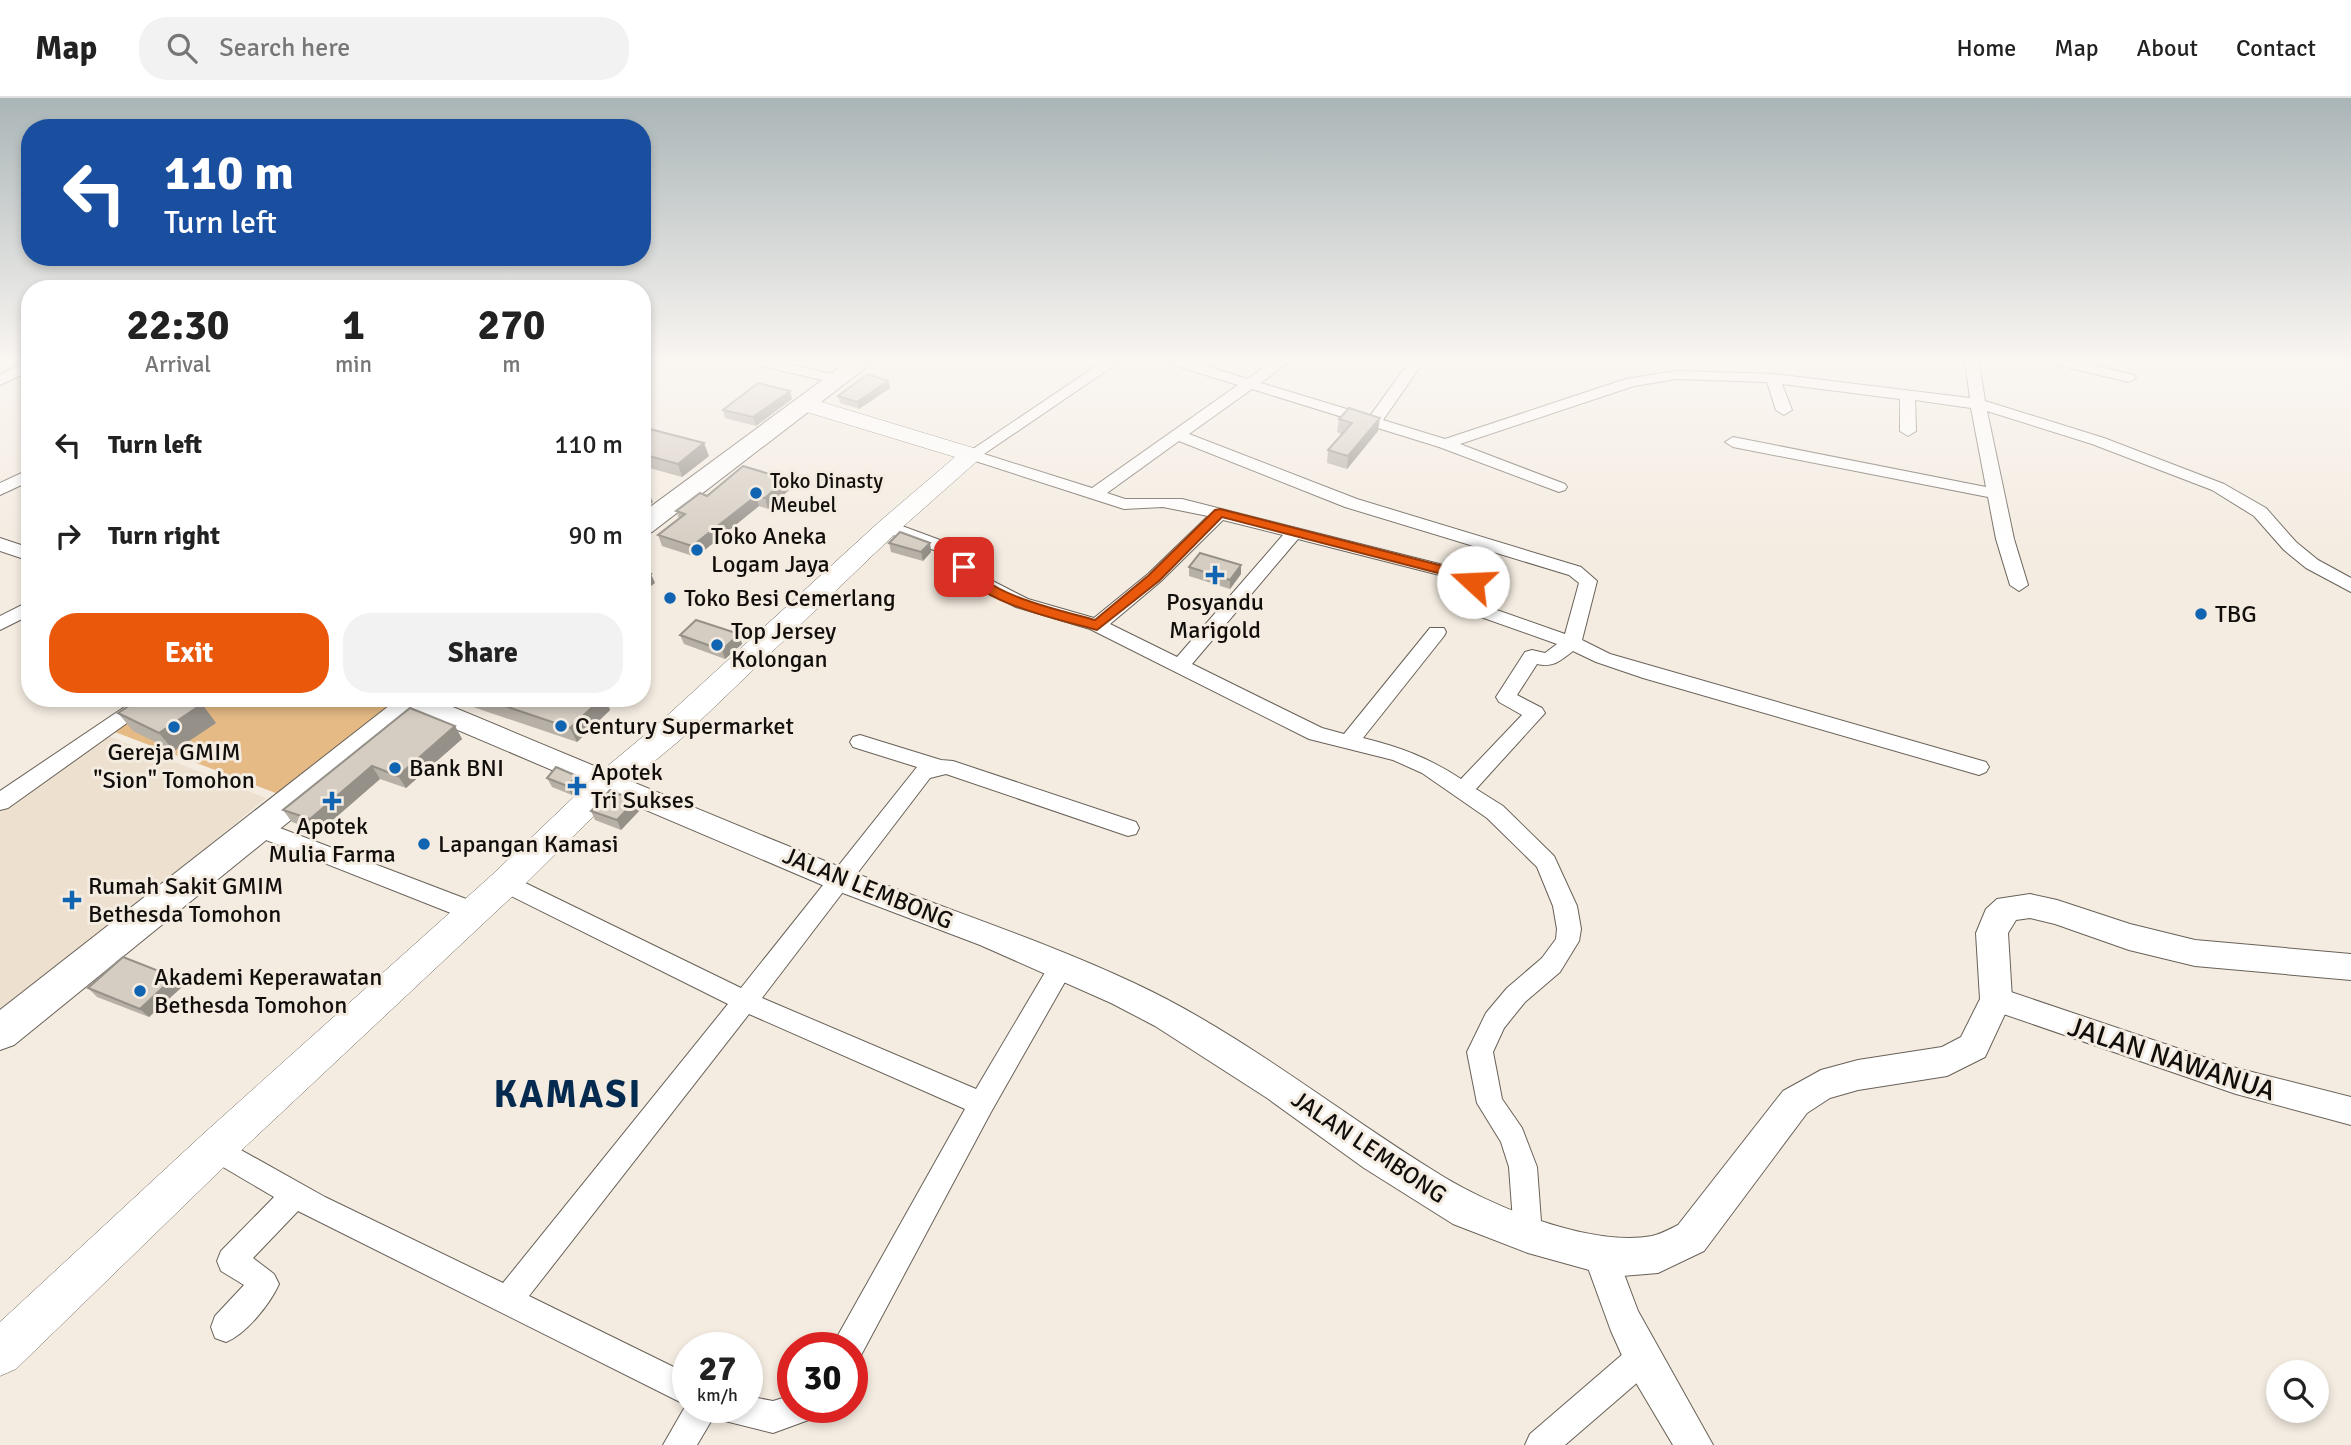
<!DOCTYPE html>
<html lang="en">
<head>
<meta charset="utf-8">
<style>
  :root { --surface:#fff; --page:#f2f2f2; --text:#222; --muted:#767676; --line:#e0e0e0; --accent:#ea580c }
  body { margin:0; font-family:Signika,sans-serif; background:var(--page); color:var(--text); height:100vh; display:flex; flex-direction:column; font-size:26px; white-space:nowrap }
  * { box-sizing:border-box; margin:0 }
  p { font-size:23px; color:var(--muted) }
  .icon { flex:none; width:38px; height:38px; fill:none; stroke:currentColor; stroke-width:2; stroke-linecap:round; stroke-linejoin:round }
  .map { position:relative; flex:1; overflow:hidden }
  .drawer { position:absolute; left:21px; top:182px; width:630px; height:427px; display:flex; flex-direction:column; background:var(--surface); border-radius:28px; box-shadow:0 4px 10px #0003 }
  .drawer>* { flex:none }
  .top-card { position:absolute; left:21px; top:21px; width:630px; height:147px; border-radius:28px; box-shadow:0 4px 10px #0003; background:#1a4fa0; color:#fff; overflow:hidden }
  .tools { position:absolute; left:2266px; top:1262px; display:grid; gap:14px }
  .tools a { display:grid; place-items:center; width:63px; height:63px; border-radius:50%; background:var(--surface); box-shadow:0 4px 10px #0003; font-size:35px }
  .speed { position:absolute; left:672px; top:1234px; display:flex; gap:14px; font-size:35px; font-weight:700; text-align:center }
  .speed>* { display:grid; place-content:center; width:91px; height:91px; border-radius:50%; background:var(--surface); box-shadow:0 4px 10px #0003; line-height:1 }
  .speed small { font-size:18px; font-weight:400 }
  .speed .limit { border:10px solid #d22; background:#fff; color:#111 }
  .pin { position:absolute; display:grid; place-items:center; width:60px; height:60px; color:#fff; margin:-30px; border-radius:14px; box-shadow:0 4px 10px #0006 }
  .me { position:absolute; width:77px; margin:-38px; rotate:290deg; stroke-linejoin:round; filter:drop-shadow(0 0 5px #0008) }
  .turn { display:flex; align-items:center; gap:24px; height:147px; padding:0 28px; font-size:32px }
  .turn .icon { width:91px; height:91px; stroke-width:2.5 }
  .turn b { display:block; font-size:49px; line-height:60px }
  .eta { display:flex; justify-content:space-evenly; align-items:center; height:119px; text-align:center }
  .eta b { font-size:42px; font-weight:700; line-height:49px }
  .action { display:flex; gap:14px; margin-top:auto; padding:14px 28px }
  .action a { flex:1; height:80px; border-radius:28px; background:var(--accent); color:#fff; font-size:28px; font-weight:700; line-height:80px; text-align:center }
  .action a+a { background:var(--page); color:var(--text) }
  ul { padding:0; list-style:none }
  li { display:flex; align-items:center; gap:21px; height:91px; padding:0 28px }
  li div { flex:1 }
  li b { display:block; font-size:26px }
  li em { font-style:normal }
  header { display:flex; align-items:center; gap:42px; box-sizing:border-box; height:98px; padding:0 35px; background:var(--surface); border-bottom:2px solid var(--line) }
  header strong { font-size:33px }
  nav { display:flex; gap:38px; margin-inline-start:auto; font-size:24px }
  .search { width:490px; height:63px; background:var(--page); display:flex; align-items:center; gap:18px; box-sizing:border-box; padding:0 24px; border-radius:28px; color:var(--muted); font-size:26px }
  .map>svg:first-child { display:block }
  .built { fill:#ede0cf }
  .green { fill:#e5ba85 }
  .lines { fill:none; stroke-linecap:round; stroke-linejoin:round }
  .minor-casing { stroke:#686158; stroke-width:2 }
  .tertiary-casing { stroke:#686158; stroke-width:2 }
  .secondary-casing { stroke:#686158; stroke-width:2 }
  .primary-casing { stroke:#686158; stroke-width:1 }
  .trunk-casing { stroke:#686158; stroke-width:2 }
  .minor { fill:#fff; fill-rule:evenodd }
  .tertiary { fill:#fff; fill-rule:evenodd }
  .secondary { fill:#fff; fill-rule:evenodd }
  .primary { fill:#fff; fill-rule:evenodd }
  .trunk { fill:#fff; fill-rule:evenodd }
  .wall { fill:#b7b0a7 }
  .shaded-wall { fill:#959088 }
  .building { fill:#d5cdc2; stroke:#959088; stroke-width:2 }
  .route { fill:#ea580c; stroke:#983908; stroke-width:2 }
  .poi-dot { fill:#1064b2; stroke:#f4ece1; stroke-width:2.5 }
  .labels { text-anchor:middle; stroke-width:6; stroke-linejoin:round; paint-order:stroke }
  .far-poi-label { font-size:21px; fill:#110e0b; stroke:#f4ece1; text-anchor:start }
  .poi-label { font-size:24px; fill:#110e0b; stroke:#f4ece1; text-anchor:start }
  .street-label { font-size:24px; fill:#110e0b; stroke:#f4ece1 }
  .near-street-label { font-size:28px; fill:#110e0b; stroke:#f4ece1 }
  .near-district-label { font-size:38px; font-weight:bold; letter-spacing:2px; fill:#042a50; stroke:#f4ece1 }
</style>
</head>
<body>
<header>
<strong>Map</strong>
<div class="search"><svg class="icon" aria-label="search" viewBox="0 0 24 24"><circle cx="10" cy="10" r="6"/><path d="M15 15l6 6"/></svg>Search here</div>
<nav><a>Home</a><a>Map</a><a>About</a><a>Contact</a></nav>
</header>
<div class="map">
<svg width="2351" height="1347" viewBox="0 0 2351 1347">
  <rect width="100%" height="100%" fill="#f4ece1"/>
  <!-- built -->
  <polygon class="built" points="103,636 266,700 0,920 0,706"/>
  <!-- green -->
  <polygon class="green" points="152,600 421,600 294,702 107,631"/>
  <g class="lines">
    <defs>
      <g id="minor">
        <polygon points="25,264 30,264 30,273 0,287 0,277"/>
        <polygon points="642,264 659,264 642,275"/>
        <polygon points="756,264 781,264 844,279 846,282 839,286 758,267"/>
        <path d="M1102 264H1119L984 356 1092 390 1238 287 1173 267 1171 264H1193L1248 281 1271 264H1288L1261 285 1370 318 1409 264H1421L1422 266 1383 322 1445 341 1626 281 1676 273 1773 276 1970 300 1965 264H1979L1985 303 2104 340 2224 386 2266 410 2296 444 2318 462 2351 480V494L2306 470 2284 452 2254 418 2212 392 2092 346 1987 313 2014 441 2028 487 2019 493 2010 487 1996 441 1988 399 1733 349 1725 344 1733 339 1986 389 1971 310 1915 302 1916 333 1908 338 1900 333V301L1782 286 1792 312 1784 317 1776 312 1767 284 1676 281 1634 288 1460 346 1565 386 1567 389 1565 392 1559 394 1439 349 1252 291 1189 336 1357 401 1581 469 1597 483 1582 542 1610 556 1986 664 1989 669 1986 674 1979 677 1643 580 1596 564 1573 553C1560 563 1553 570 1537 566L1517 597 1542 610 1545 615 1476 691 1503 708 1554 758 1577 808 1581 831 1579 843 1560 874 1525 904 1504 930 1493 954 1502 1001 1522 1030 1537 1069 1542 1137 1538 1147 1528 1151 1518 1147 1514 1137 1509 1069 1501 1044 1477 1005 1467 954 1486 915 1507 890 1542 860 1556 841 1557 831 1553 808 1537 769 1487 720 1422 675 1393 662 1309 641 1090 531 1016 509 963 482 953 459 882 433 879 429 888 424 894 425 967 452 977 475 1028 501 1094 520 1148 476 1208 418 1163 409 1124 411 966 360 964 357ZM1179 343 1345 409 1569 477 1579 485 1565 536 1477 505 1482 484 1475 475 1182 401H1125L1107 395ZM1223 422 1283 437 1177 559 1110 526 1160 484ZM1298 441 1463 483 1458 508 1461 512 1557 546 1545 555 1532 552 1525 554 1496 599 1499 604 1522 617 1461 681C1429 660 1400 649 1363 640L1444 538 1446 534 1444 530H1430L1344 636 1322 630 1192 566Z"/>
        <polygon points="2056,264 2081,264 2134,277 2136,280 2129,284 2058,267"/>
        <polygon points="30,371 30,383 0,397 0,385"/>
        <polygon points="30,503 30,517 0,532 0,518"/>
        <polygon points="138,600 162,600 8,710 0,712 0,693"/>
        <path d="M860 637 941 662 953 663 1136 724 1139 730 1136 736 1128 738 946 676 930 680 762 900 976 991 1053 861 1062 858 1071 861 1074 868 991 1014 859 1261 852 1263V1250H833L837 1239 965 1011 749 916 529 1198 688 1276V1309H747V1298L773 1303 793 1297V1309H819L814 1320 773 1335 713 1320 697 1347H663L686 1307 298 1113 253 1160 274 1176 279 1186C270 1206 246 1236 226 1244L215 1240 211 1229 215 1218 244 1187 221 1173 217 1163 221 1153 274 1099 206 1059 202 1050 206 1041 216 1038 325 1099 503 1185 728 906 497 791 494 785 497 779 505 776 513 779 741 890 917 669 853 649 850 644 853 639Z"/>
        <polygon points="259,722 482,807 486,814 482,821 474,823 466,821 251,736 248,730 251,724"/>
        <polygon points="1642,1245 1653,1249 1657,1260 1653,1271 1565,1347 1525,1347 1530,1336 1631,1249"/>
      </g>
      <g id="tertiary">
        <polygon points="0,440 30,450 30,463 0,453"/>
        <polygon points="1996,889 2236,970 2351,999 2351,1027 2236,996 1986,910 1982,901 1986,892"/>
        <polygon points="1600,1140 1612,1144 1638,1213 1713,1347 1673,1347 1629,1273 1611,1233 1583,1156 1588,1144"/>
      </g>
      <path id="secondary" d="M404 600H431C569 657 707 716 845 771 941 810 1040 841 1134 885 1244 936 1340 1016 1444 1079 1496 1110 1591 1149 1652 1138 1661 1136 1670 1131 1678 1127L1783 993 1821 972 1858 962 1942 949 1961 939 1980 901 1976 835 1986 811 1997 801 2030 796 2057 802 2130 826 2195 842 2351 856V882L2195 868 2129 852 2055 826 2030 820 2016 822 2008 835 2012 901 1985 959 1947 978 1858 992 1830 1000 1807 1015 1704 1153 1658 1175 1622 1178 1600 1175 1528 1155 1453 1126 1364 1070 1267 1000 1155 928 1111 905 980 847 827 789 406 610 402 604Z"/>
      <polygon id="primary" points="805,299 980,352 984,357 897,434 680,642 620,692 517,794 230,1063 16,1271 0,1278 0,1224 202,1037 493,776 598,676 658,626 879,424 955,359 797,311 794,306 797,301"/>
      <g id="trunk">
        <polygon points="847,264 873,264 652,434 642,436 642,415"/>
        <polygon points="399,600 436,600 431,608 14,947 0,952 0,912"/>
      </g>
    </defs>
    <!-- minor casing -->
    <use href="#minor" class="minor-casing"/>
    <!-- tertiary casing -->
    <use href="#tertiary" class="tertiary-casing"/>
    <!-- secondary casing -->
    <use href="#secondary" class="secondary-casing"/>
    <!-- primary casing -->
    <use href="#primary" class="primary-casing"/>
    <!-- trunk casing -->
    <use href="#trunk" class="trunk-casing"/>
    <!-- minor -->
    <use href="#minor" class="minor"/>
    <!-- tertiary -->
    <use href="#tertiary" class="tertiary"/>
    <!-- secondary -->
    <use href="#secondary" class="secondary"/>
    <!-- primary -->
    <use href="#primary" class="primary"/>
    <!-- trunk -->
    <use href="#trunk" class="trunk"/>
  </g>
  <!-- wall -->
  <g class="wall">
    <polygon points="888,283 890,290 859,311 840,305 838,298"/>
    <polygon points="792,301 756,328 725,320 723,312"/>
    <polygon points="1339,321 1378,333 1347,371 1327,365 1328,352 1342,336 1337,334"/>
    <polygon points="642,329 709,358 682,379 642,368"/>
    <polygon points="789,392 768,411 759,408 696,459 662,448 658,437 679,421 676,413 707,398"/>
    <polygon points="889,445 930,445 931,454 923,463 891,454"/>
    <polygon points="1241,467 1241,476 1230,491 1189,478 1189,469"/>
    <polygon points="739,536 742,546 725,561 684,546 680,537"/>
    <polygon points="332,600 364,600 354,608"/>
    <polygon points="463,600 605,600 610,612 577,644 467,607"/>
    <polygon points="202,606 216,625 174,653 133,633 118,615"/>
    <polygon points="455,628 462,641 406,690 380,681 319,734 292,724 283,712"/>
    <polygon points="547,680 582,688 572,697 552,689"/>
    <polygon points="640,712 621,732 595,722 591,713"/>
    <polygon points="174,879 183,888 149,919 97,899 88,890"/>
  </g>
  <!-- shaded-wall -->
  <g class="shaded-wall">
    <polygon points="888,283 890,290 859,311 857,304"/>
    <polygon points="790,293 792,301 756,328 753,319"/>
    <polygon points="1380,320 1378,333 1347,371 1348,358"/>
    <polygon points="704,345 709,358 682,379 678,366"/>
    <polygon points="786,381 789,392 768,411 765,400"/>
    <polygon points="649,395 653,404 642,414 642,402"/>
    <polygon points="756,398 759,408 696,459 692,448"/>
    <polygon points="930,445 931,454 923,463 921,454"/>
    <polygon points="1241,467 1241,476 1230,491 1230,482"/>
    <polygon points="651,476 655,485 642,495 642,484"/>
    <polygon points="739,536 742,546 725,561 722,552"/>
    <polygon points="349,600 364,600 354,608"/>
    <polygon points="602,600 605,600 610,612 577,644 570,630"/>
    <polygon points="202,606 216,625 174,653 159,635"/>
    <polygon points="455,628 462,641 406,690 398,678"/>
    <polygon points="372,668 380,681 319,734 310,721"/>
    <polygon points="577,678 582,688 572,697 567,688"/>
    <polygon points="635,703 640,712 621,732 617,722"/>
    <polygon points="174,879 183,888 149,919 140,911"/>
  </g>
  <!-- building -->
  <g class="building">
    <polygon points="868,276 888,283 857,304 838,298"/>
    <polygon points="758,285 790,293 753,319 723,312"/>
    <polygon points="1349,310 1380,320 1348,358 1328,352 1352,325 1339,321"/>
    <polygon points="642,329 704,345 678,366 642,356"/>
    <polygon points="743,368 786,381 765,400 756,398 692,448 658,437 685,416 676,413 700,395 707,398"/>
    <polygon points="642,393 649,395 642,402"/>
    <polygon points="900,434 930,445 921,454 889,445"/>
    <polygon points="1200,455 1241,467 1230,482 1189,469"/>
    <polygon points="642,473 651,476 642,484"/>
    <polygon points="696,522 739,536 722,552 680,537"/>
    <polygon points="141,600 188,600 202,606 159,635 118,615"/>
    <polygon points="481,600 602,600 570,630"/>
    <polygon points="410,610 455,628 398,678 372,668 310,721 283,712"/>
    <polygon points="556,669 577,678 567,688 547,680"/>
    <polygon points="610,692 635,703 617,722 591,713"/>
    <polygon points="123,859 174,879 140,911 88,890"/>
  </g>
  <!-- sky -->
  <linearGradient id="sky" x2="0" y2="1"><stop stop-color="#aab5b7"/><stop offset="0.58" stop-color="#faf6f2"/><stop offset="1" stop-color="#faf6f2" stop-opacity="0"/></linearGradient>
  <rect width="2351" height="453" fill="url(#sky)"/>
  <!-- route -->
  <path class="route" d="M1220 411 1474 476 1480 484 1473 488 1465 482 1222 419 1159 483 1097 532C1061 522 975 504 958 469L964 465 969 466C989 498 1060 512 1095 522L1149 477 1215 412Z"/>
  <!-- markers -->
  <g class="poi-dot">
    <circle cx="756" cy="395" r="7"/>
    <circle cx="697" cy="452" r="7"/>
    <path d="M1211.5 466.5h7v7h7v7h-7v7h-7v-7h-7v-7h7z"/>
    <circle cx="670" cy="500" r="7"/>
    <circle cx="2201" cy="516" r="7"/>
    <circle cx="717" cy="547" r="7"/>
    <circle cx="561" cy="628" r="7"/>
    <circle cx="174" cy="629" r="7"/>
    <circle cx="395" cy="670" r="7"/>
    <path d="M573.5 677.5h7v7h7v7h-7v7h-7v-7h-7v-7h7z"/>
    <path d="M328.5 692.5h7v7h7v7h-7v7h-7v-7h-7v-7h7z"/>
    <circle cx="424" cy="746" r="7"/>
    <path d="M68.5 791.5h7v7h7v7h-7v7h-7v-7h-7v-7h7z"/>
    <circle cx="140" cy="893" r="7"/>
  </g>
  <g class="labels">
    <!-- far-poi labels -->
    <g class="far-poi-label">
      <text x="770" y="390">Toko Dinasty<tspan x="770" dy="24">Meubel</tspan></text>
    </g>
    <!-- poi labels -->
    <g class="poi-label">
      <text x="711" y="446">Toko Aneka<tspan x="711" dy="28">Logam Jaya</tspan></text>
      <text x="684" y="508">Toko Besi Cemerlang</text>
      <text x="1215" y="512" text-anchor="middle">Posyandu<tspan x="1215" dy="28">Marigold</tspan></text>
      <text x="2215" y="524">TBG</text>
      <text x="731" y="541">Top Jersey<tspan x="731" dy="28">Kolongan</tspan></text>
      <text x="575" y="636">Century Supermarket</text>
      <text x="174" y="662" text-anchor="middle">Gereja GMIM<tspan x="174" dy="28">"Sion" Tomohon</tspan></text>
      <text x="409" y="678">Bank BNI</text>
      <text x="591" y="682">Apotek<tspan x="591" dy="28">Tri Sukses</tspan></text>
      <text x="332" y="736" text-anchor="middle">Apotek<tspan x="332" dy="28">Mulia Farma</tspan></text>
      <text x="438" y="754">Lapangan Kamasi</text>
      <text x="88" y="796">Rumah Sakit GMIM<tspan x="88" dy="28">Bethesda Tomohon</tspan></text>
      <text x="154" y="887">Akademi Keperawatan<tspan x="154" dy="28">Bethesda Tomohon</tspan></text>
    </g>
    <!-- street labels -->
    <g class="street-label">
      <text transform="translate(868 790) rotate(22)" y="8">JALAN LEMBONG</text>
      <text transform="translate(1369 1049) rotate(34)" y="8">JALAN LEMBONG</text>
    </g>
    <!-- near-street labels -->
    <g class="near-street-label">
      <text transform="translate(2172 960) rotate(18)" y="10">JALAN NAWANUA</text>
    </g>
    <!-- near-district labels -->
    <g class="near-district-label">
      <text x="568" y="1009">KAMASI</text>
    </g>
  </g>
</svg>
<div class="tools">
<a><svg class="icon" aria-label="search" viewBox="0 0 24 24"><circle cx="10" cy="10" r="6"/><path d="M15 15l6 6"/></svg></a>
</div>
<div class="speed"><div>27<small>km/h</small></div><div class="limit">30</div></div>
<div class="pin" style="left:964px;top:469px;background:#d93025"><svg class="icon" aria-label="arrive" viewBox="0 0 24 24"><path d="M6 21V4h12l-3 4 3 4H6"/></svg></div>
<svg class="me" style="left:1473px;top:484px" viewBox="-20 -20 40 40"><circle r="19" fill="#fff"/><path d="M0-13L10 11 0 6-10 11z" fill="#ea580c"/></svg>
<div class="top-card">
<div class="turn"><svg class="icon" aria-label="left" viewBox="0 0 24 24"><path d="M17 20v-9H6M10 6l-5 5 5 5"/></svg><div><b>110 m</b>Turn left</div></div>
</div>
<section class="drawer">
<div class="eta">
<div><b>22:30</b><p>Arrival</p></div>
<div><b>1</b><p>min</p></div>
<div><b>270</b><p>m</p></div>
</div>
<ul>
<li><svg class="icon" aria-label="left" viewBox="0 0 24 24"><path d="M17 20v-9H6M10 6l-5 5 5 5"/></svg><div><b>Turn left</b></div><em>110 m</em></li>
<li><svg class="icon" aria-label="right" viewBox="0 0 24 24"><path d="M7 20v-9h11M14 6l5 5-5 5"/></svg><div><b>Turn right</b></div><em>90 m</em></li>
</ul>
<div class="action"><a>Exit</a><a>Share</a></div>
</section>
</div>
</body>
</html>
